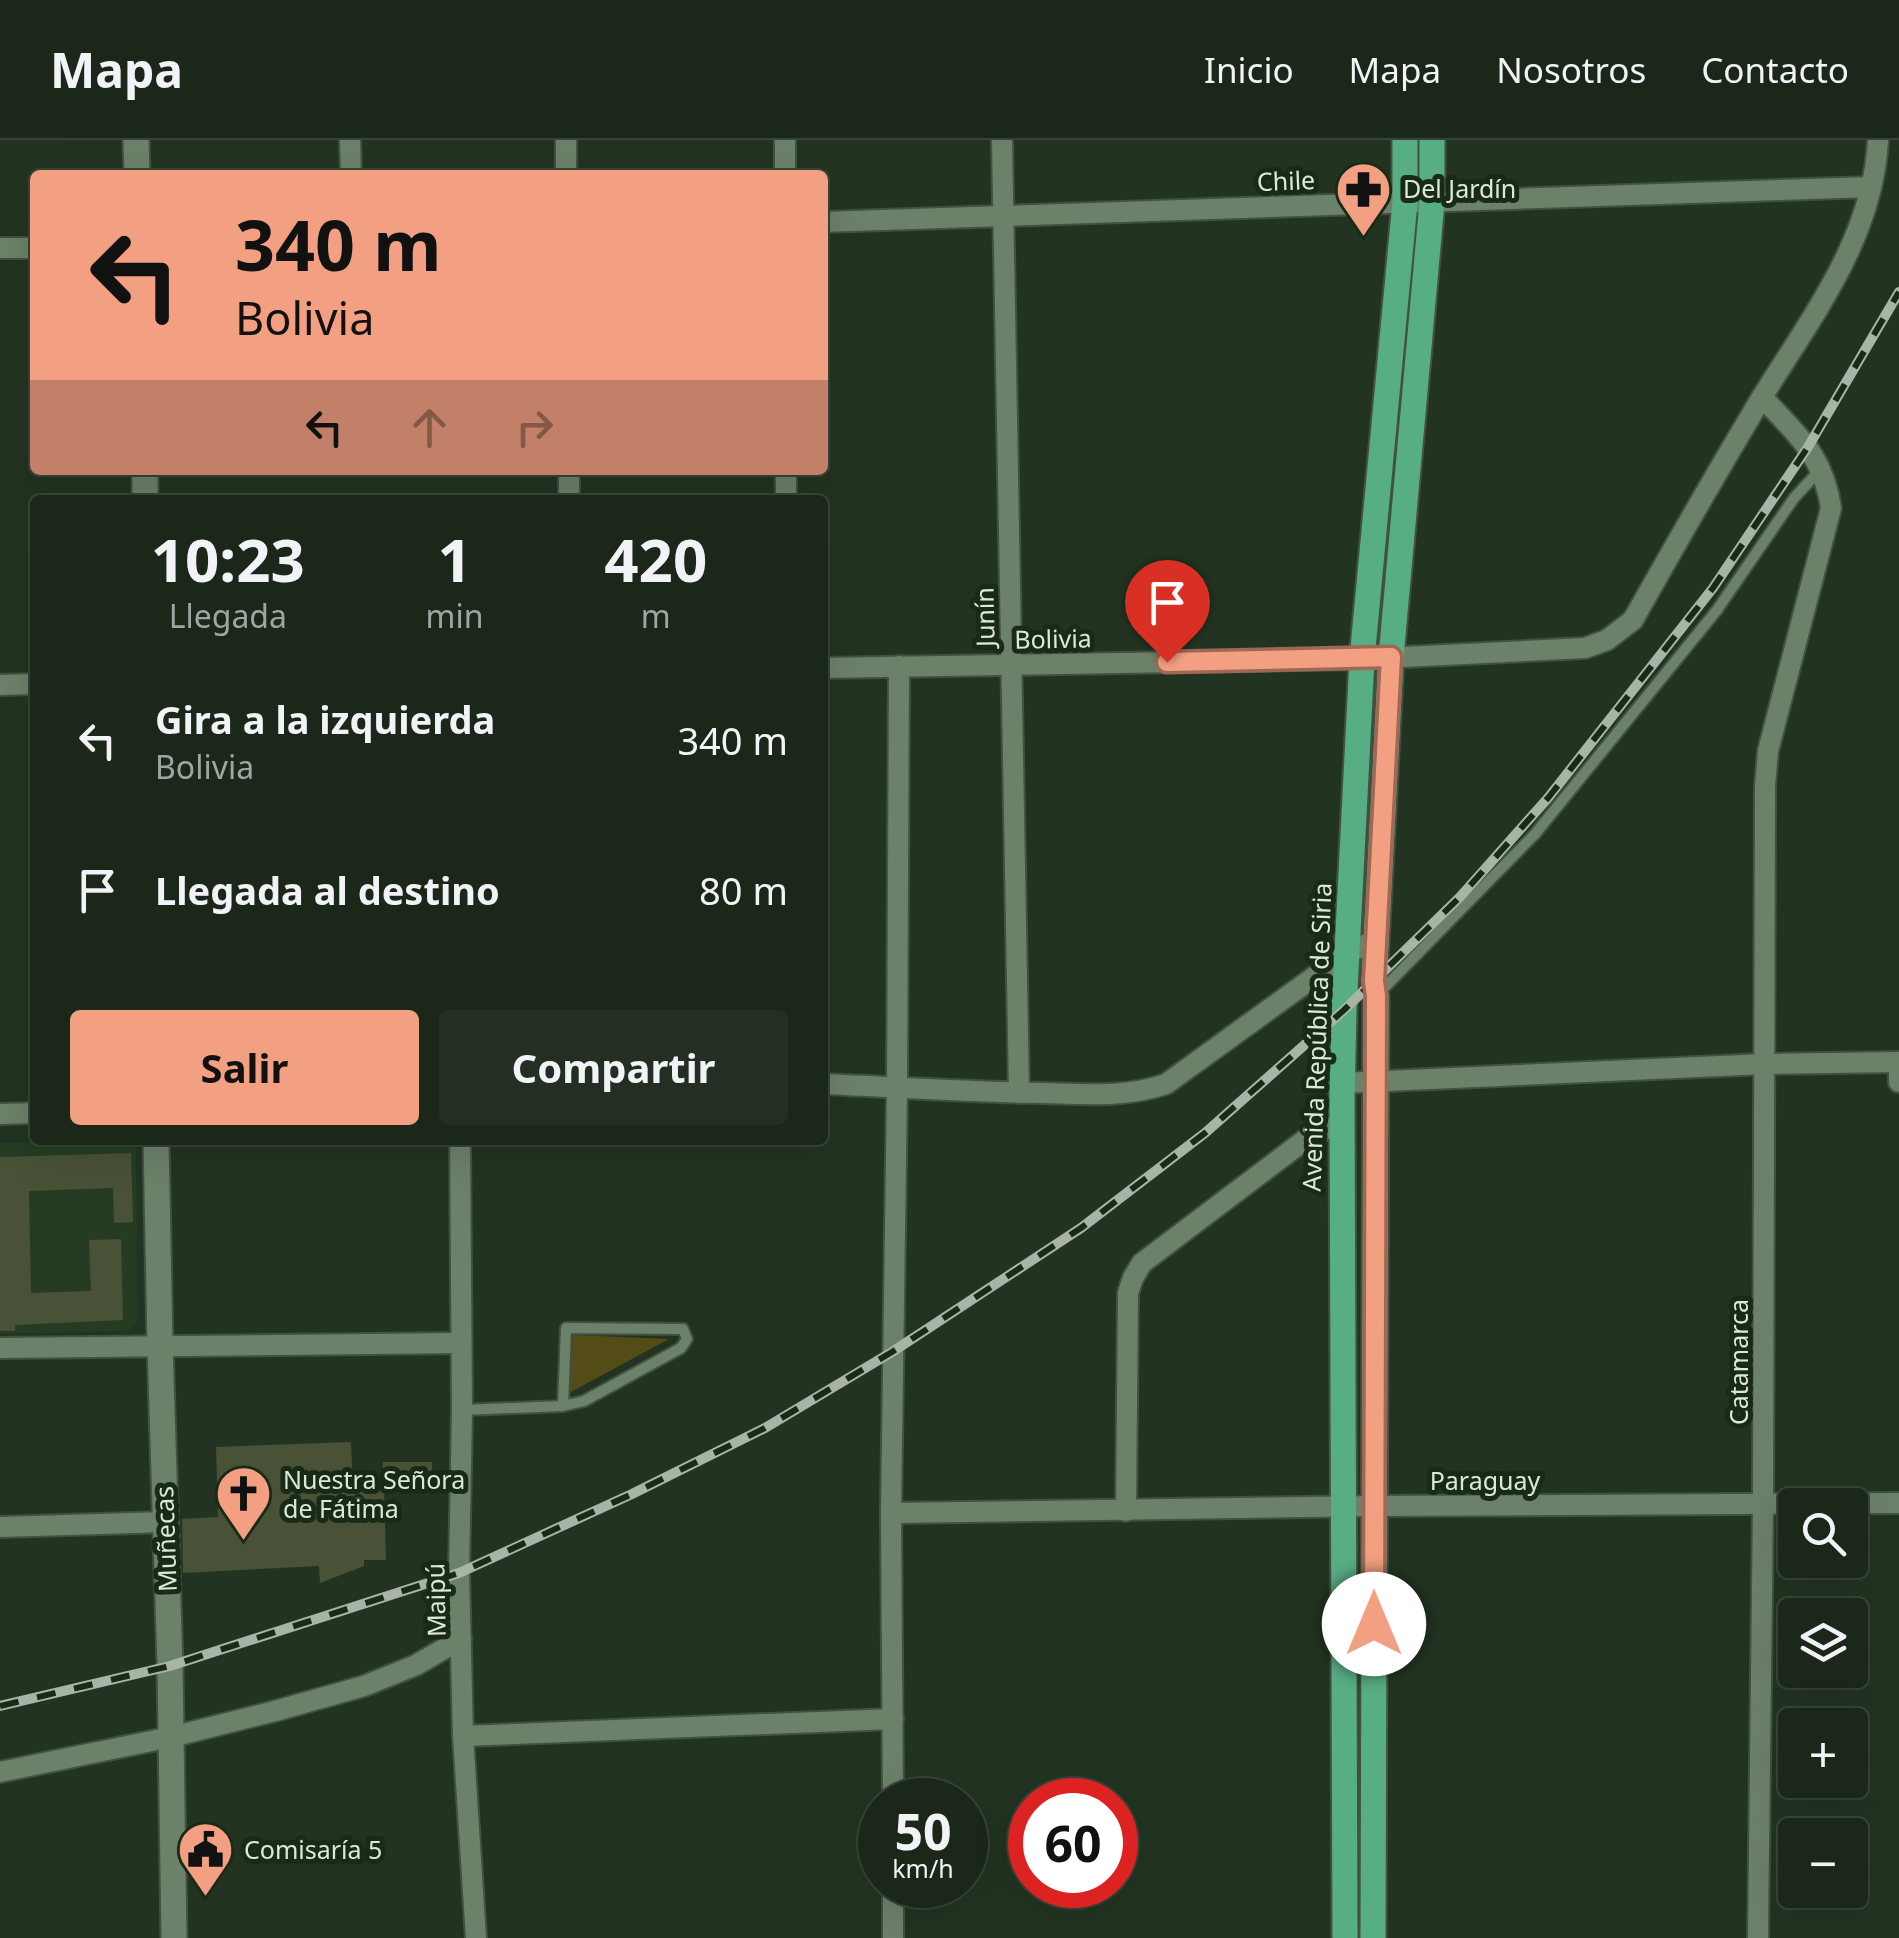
<!DOCTYPE html>
<html lang="es">
<head>
<meta charset="utf-8">
<style>
  :root { --surface:#1a2719; --page:#232f22; --text:#f1f3f6; --muted:#9fa5a2; --line:#384438; --accent:#f2a081 }
  body { margin:0; font-family:"Noto Sans",sans-serif; background:var(--page); color:var(--text); height:100vh; display:flex; flex-direction:column; font-size:38px; white-space:nowrap }
  * { box-sizing:border-box; margin:0 }
  p { font-size:32px; color:var(--muted) }
  .icon { flex:none; width:55px; height:55px; fill:none; stroke:currentColor; stroke-width:2; stroke-linecap:round; stroke-linejoin:round }
  .map { position:relative; flex:1; overflow:hidden }
  .drawer { position:absolute; left:30px; top:355px; width:798px; height:650px; display:flex; flex-direction:column; background:var(--surface); border-radius:10px; box-shadow:0 10px 40px #0002,0 0 0 2px var(--line) }
  .drawer>* { flex:none }
  .guide { position:absolute; left:30px; top:30px; width:798px; height:305px; border-radius:10px; box-shadow:0 10px 40px #0002,0 0 0 2px var(--line); background:#f2a081; color:#111; overflow:hidden }
  .buttons { position:absolute; left:1778px; top:1348px; display:grid; gap:20px }
  .buttons a { display:grid; place-items:center; width:90px; height:90px; border-radius:10px; background:var(--surface); box-shadow:0 10px 40px #0002,0 0 0 2px var(--line); font-size:50px }
  .speed { position:absolute; left:858px; top:1638px; display:flex; gap:20px; font-size:50px; font-weight:700; text-align:center }
  .speed>* { display:grid; place-content:center; width:130px; height:130px; border-radius:50%; background:var(--surface); box-shadow:0 10px 40px #0002,0 0 0 2px var(--line); line-height:1 }
  .speed small { font-size:25px; font-weight:400 }
  .speed .limit { border:15px solid #d22; background:#fff; color:#111 }
  .pin { position:absolute; display:grid; place-items:center; width:85px; height:85px; color:#fff; margin:-102px -42px; border-radius:50% 50% 50% 0; rotate:-45deg; box-shadow:0 0 10px #0007 }
  .pin .icon { rotate:45deg }
  .me { position:absolute; width:110px; margin:-55px; rotate:0deg; stroke-linejoin:round; filter:drop-shadow(0 0 8px #0008) }
  .turn { display:flex; align-items:center; gap:35px; height:210px; padding:0 40px; font-size:45px }
  .turn .icon { width:130px; height:130px; stroke-width:2.5 }
  .turn b { display:block; font-size:70px; line-height:85px }
  .lanes { display:flex; align-items:center; height:95px; padding:0 40px; background:#0003; justify-content:center; gap:50px; direction:ltr }
  .lanes .off { opacity:.35 }
  .eta { display:flex; justify-content:space-evenly; align-items:center; height:170px; text-align:center }
  .eta b { font-size:60px; font-weight:700; line-height:70px }
  .cta { display:flex; gap:20px; margin-top:auto; padding:20px 40px }
  .cta a { flex:1; height:115px; border-radius:10px; background:var(--accent); color:#111; font-size:40px; font-weight:700; line-height:115px; text-align:center }
  .cta a+a { background:var(--page); color:var(--text) }
  ul { padding:0; list-style:none }
  li { display:flex; align-items:center; gap:30px; height:150px; padding:0 40px }
  li div { flex:1 }
  li b { display:block; font-size:38px }
  li em { font-style:normal }
  header { display:flex; align-items:center; gap:60px; box-sizing:border-box; height:140px; padding:0 50px; background:var(--surface); border-bottom:2px solid var(--line) }
  header strong { font-size:48px }
  nav { display:flex; gap:55px; margin-inline-start:auto; font-size:35px }
  .map>svg:first-child { display:block }
  .built { fill:#253c23 }
  .green { fill:#534c17 }
  .building { fill:#495137 }
  .lines { fill:none; stroke-linecap:round; stroke-linejoin:round }
  .service-casing { stroke:#425140; stroke-width:14 }
  .minor-casing { stroke:#425140; stroke-width:24 }
  .tertiary-casing { stroke:#425140; stroke-width:29 }
  .primary-casing { stroke:#425140; stroke-width:29 }
  .service { stroke:#6c816a; stroke-width:10 }
  .minor { stroke:#6c816a; stroke-width:20 }
  .tertiary { stroke:#6c816a; stroke-width:25 }
  .primary { stroke:#57ad84; stroke-width:25 }
  .rail-casing { stroke:#a7b4a6; stroke-width:10 }
  .rail { stroke:#192a17; stroke-width:6; stroke-dasharray:19; stroke-linecap:butt }
  .route-casing { stroke:#9d6854; stroke-width:25 }
  .route { stroke:#f2a081; stroke-width:18 }
  .labels { text-anchor:middle; stroke-width:10; stroke-linejoin:round; paint-order:stroke }
  .street-label { font-size:25px; fill:#dde8dc; stroke:#192a17 }
  .poi-label { font-size:25px; fill:#dde8dc; stroke:#192a17; text-anchor:start }
</style>
</head>
<body>
<header>
<strong>Mapa</strong>
<nav><a>Inicio</a><a>Mapa</a><a>Nosotros</a><a>Contacto</a></nav>
</header>
<div class="map">
<svg width="1899" height="1798" viewBox="0 0 1899 1798">
  <rect width="100%" height="100%" fill="#223421"/>
  <!-- built -->
  <polygon class="built" points="136,1001 137,1183 128,1191 0,1194 0,1003"/>
  <!-- green -->
  <polygon class="green" points="573,1195 669,1199 569,1253"/>
  <!-- building -->
  <g class="building">
    <polygon points="131,1013 133,1082 114,1083 113,1048 29,1051 31,1153 91,1151 89,1100 121,1099 123,1180 15,1185 15,1191 0,1191 0,1017"/>
    <polygon points="351,1302 353,1351 384,1350 386,1420 364,1420 364,1426 320,1443 319,1426 183,1433 182,1379 218,1377 216,1307"/>
    <polygon points="383,1322 432,1322 432,1343 382,1343"/>
  </g>
  <g class="lines">
    <defs>
      <g id="service">
        <polyline points="1380,852 1535,694 1717,470 1794,358 1819,331"/>
        <polyline points="463,1270 563,1266 584,1261 681,1208 687,1199 683,1189 566,1188 563,1266"/>
      </g>
      <g id="minor">
        <polyline points="350,0 351,35"/>
        <polyline points="566,0 566,35"/>
        <polyline points="785,0 785,35"/>
        <polyline points="1002,0 1019,953"/>
        <polyline points="822,82 1871,47"/>
        <polyline points="0,108 35,108"/>
        <polyline points="569,330 569,360"/>
        <polyline points="786,330 786,360"/>
        <path d="M822 528 1362 519 1585 508 1607 500 1633 480C1674 407 1716 334 1759 262 1809 180 1873 100 1878 0"/>
        <polyline points="0,545 35,544"/>
        <polyline points="1899,922 1899,942"/>
        <polyline points="1342,943 1765,924 1899,922"/>
        <path d="M822 944C896 947 969 952 1042 953 1084 954 1125 958 1166 944L1347 813 1376 800"/>
        <polyline points="0,974 35,973"/>
        <polyline points="460,1000 462,1270 459,1433 463,1596 476,1798"/>
        <polyline points="0,1208 461,1203"/>
        <polyline points="1126,1371 1128,1153 1133,1138 1142,1123 1314,993 1342,985"/>
        <polyline points="891,1373 1374,1366 1899,1363"/>
        <polyline points="0,1387 166,1382"/>
        <polyline points="463,1596 893,1579"/>
        <polyline points="0,1632 171,1597 275,1571 364,1546 416,1525 461,1499"/>
        <polyline points="893,1660 891,1373 897,948 899,526"/>
        <polyline points="893,1745 893,1798"/>
        <path d="M1758 1798 1763 1365 1765 646 1768 611 1831 368C1823 314 1797 295 1762 257"/>
      </g>
      <g id="tertiary">
        <polyline points="136,0 137,35"/>
        <polyline points="145,330 145,360"/>
        <polyline points="156,1000 160,1205 170,1526 174,1798"/>
      </g>
      <g id="primary">
        <polyline points="1345,1798 1342,958 1344,870 1362,519 1405,62 1405,0"/>
        <polyline points="1373,1798 1376,856 1374,841 1391,517 1432,62 1432,0"/>
      </g>
    </defs>
    <!-- service casing -->
    <use href="#service" class="service-casing"/>
    <!-- minor casing -->
    <use href="#minor" class="minor-casing"/>
    <!-- tertiary casing -->
    <use href="#tertiary" class="tertiary-casing"/>
    <!-- primary casing -->
    <use href="#primary" class="primary-casing"/>
    <!-- service -->
    <use href="#service" class="service"/>
    <!-- minor -->
    <use href="#minor" class="minor"/>
    <!-- tertiary -->
    <use href="#tertiary" class="tertiary"/>
    <!-- primary -->
    <use href="#primary" class="primary"/>
    <defs>
      <polyline id="rail" points="0,1566 170,1526 459,1433 632,1354 765,1288 892,1212 1081,1088 1205,993 1344,870 1460,757 1548,658 1713,448 1808,307 1899,152"/>
    </defs>
    <!-- rail casing -->
    <use href="#rail" class="rail-casing"/>
    <!-- rail -->
    <use href="#rail" class="rail"/>
  </g>
  <g class="lines">
    <defs>
      <polyline id="route" points="1167,522 1391,517 1374,841 1376,856 1374,1484"/>
    </defs>
    <!-- route casing -->
    <use href="#route" class="route-casing"/>
    <!-- route -->
    <use href="#route" class="route"/>
  </g>
  <!-- icons -->
  <defs>
    <symbol id="pharmacy-pin" viewBox="-11 -11 22 30"><path d="M0 17L-7.5 6A9.5 9.5 0 1 1 7.5 6Z" fill="#f2a081" stroke="#192a17"/><path d="M-2-6h4v4h4v4h-4v4h-4v-4h-4v-4h4Z" fill="#111"/></symbol>
    <symbol id="church-pin" viewBox="-11 -11 22 30"><path d="M0 17L-7.5 6A9.5 9.5 0 1 1 7.5 6Z" fill="#f2a081" stroke="#192a17"/><path d="M-1.2-6h2.4v3.5h3.3v2.4h-3.3V6h-2.4V-.1h-3.3v-2.4h3.3Z" fill="#111"/></symbol>
    <symbol id="civic-pin" viewBox="-11 -11 22 30"><path d="M0 17L-7.5 6A9.5 9.5 0 1 1 7.5 6Z" fill="#f2a081" stroke="#192a17"/><path d="M-.6-6.5H3V-4.5H.6V-3L4-1V1h2V6H-6V1h2V-1L-.6-3ZM-1.2 2.5V6h2.4V2.5Z" fill="#111"/></symbol>
  </defs>
  <g fill-rule="evenodd">
    <use href="#pharmacy-pin" x="1332" y="18" width="63" height="86"/>
    <use href="#church-pin" x="212" y="1322" width="63" height="86"/>
    <use href="#civic-pin" x="174" y="1678" width="63" height="86"/>
  </g>
  <g class="labels">
    <!-- street labels -->
    <g class="street-label">
      <text transform="translate(1286 41) rotate(-2)" y="9">Chile</text>
      <text transform="translate(985 477) rotate(-91)" y="9">Junín</text>
      <text transform="translate(1053 499) rotate(-1)" y="9">Bolivia</text>
      <text transform="translate(1317 897) rotate(-88)" y="9">Avenida República de Siria</text>
      <text transform="translate(1739 1222) rotate(-90)" y="9">Catamarca</text>
      <text x="1485" y="1350">Paraguay</text>
      <text transform="translate(166 1399) rotate(-92)" y="9">Muñecas</text>
      <text transform="translate(436 1460) rotate(-91)" y="9">Maipú</text>
    </g>
    <!-- poi labels -->
    <g class="poi-label">
      <text x="1403" y="58">Del Jardín</text>
      <text x="283" y="1349">Nuestra Señora<tspan x="283" dy="29">de Fátima</tspan></text>
      <text x="244" y="1719">Comisaría 5</text>
    </g>
  </g>
</svg>
<div class="buttons">
<a><svg class="icon" aria-label="search" viewBox="0 0 24 24"><circle cx="10" cy="10" r="6"/><path d="M15 15l6 6"/></svg></a>
<a><svg class="icon" aria-label="layers" viewBox="0 0 24 24"><path d="M12 4l9 5-9 5-9-5zM3 14l9 5 9-5"/></svg></a>
<a>+</a>
<a>−</a>
</div>
<div class="speed"><div>50<small>km/h</small></div><div class="limit">60</div></div>
<div class="pin" style="left:1167px;top:522px;background:#d93025"><svg class="icon" aria-label="arrive" viewBox="0 0 24 24"><path d="M6 21V4h12l-3 4 3 4H6"/></svg></div>
<svg class="me" style="left:1374px;top:1484px" viewBox="-20 -20 40 40"><circle r="19" fill="#fff"/><path d="M0-13L10 11 0 6-10 11z" fill="#f2a081"/></svg>
<div class="guide">
<div class="turn"><svg class="icon" aria-label="left" viewBox="0 0 24 24"><path d="M17 20v-9H6M10 6l-5 5 5 5"/></svg><div><b>340 m</b>Bolivia</div></div>
<div class="lanes"><svg class="icon" aria-label="left" viewBox="0 0 24 24"><path d="M17 20v-9H6M10 6l-5 5 5 5"/></svg><svg class="icon off" aria-label="ahead" viewBox="0 0 24 24"><path d="M12 20V5M6 11l6-6 6 6"/></svg><svg class="icon off" aria-label="right" viewBox="0 0 24 24"><path d="M7 20v-9h11M14 6l5 5-5 5"/></svg></div>
</div>
<section class="drawer">
<div class="eta">
<div><b>10:23</b><p>Llegada</p></div>
<div><b>1</b><p>min</p></div>
<div><b>420</b><p>m</p></div>
</div>
<ul>
<li><svg class="icon" aria-label="left" viewBox="0 0 24 24"><path d="M17 20v-9H6M10 6l-5 5 5 5"/></svg><div><b>Gira a la izquierda</b><p>Bolivia</p></div><em>340 m</em></li>
<li><svg class="icon" aria-label="arrive" viewBox="0 0 24 24"><path d="M6 21V4h12l-3 4 3 4H6"/></svg><div><b>Llegada al destino</b></div><em>80 m</em></li>
</ul>
<div class="cta"><a>Salir</a><a>Compartir</a></div>
</section>
</div>
</body>
</html>
